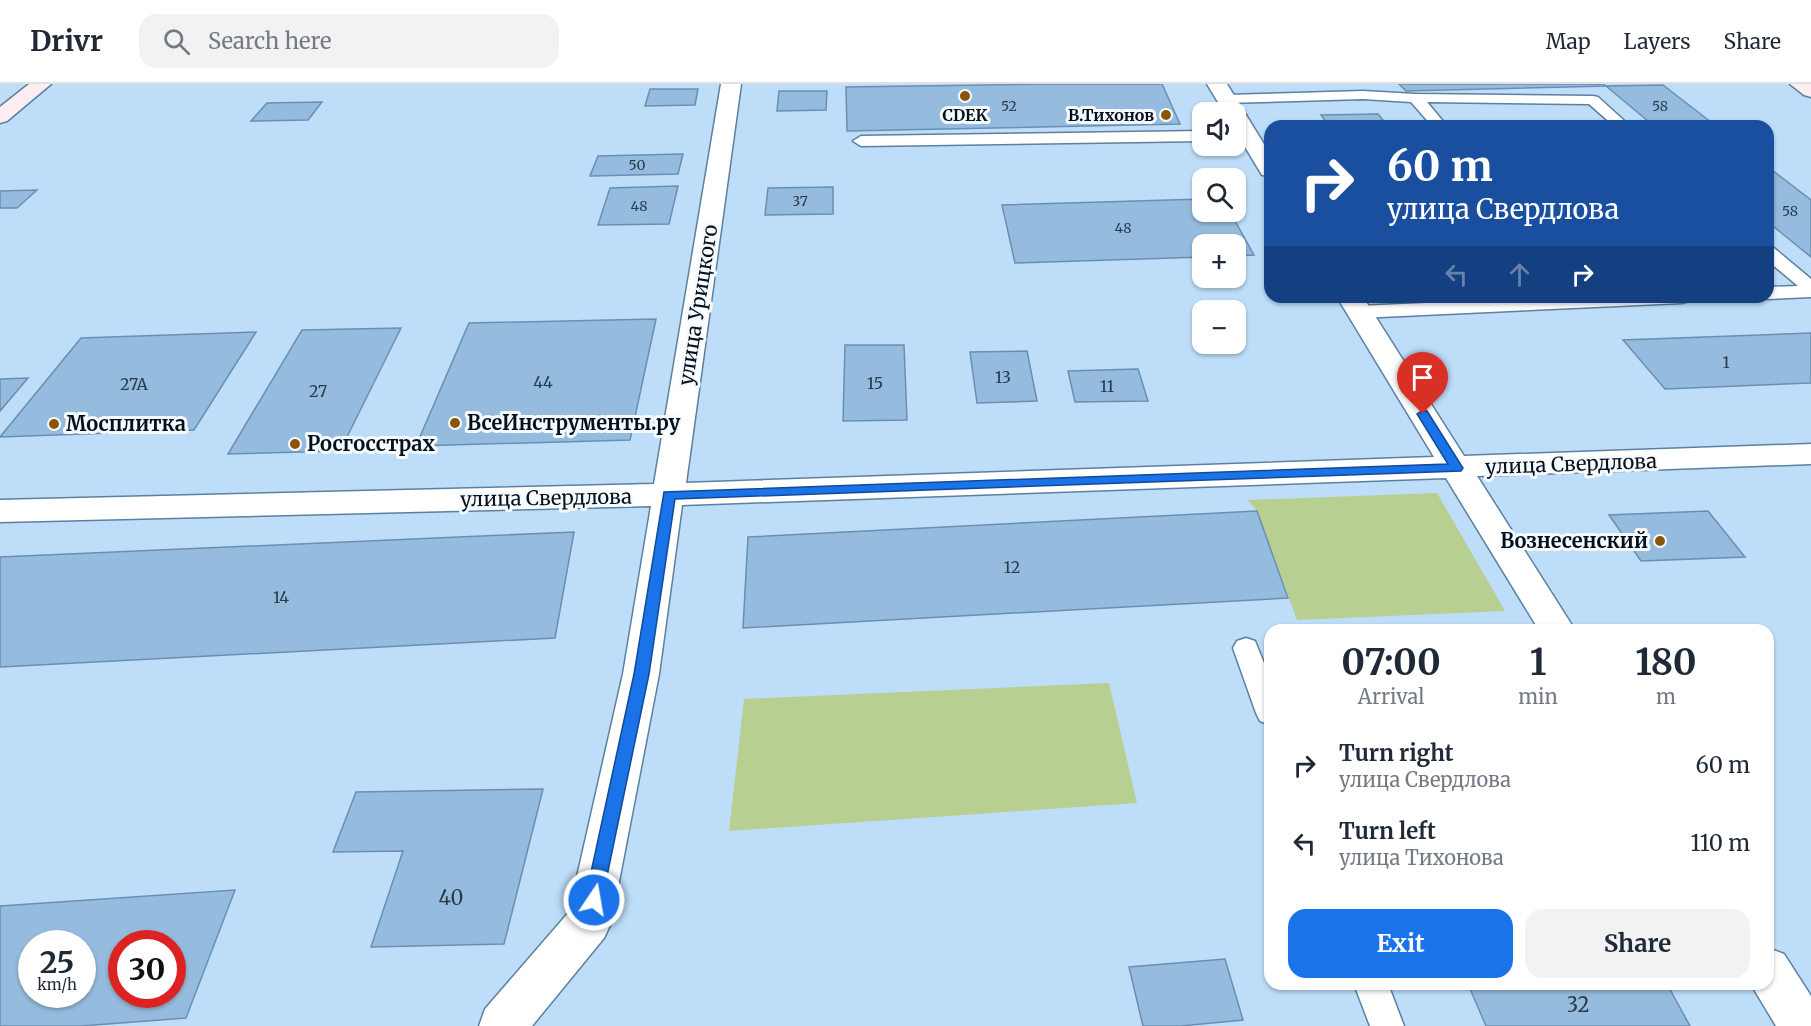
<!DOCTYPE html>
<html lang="en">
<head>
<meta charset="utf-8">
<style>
  :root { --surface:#fff; --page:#f2f2f3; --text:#1f2937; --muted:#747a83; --line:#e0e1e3; --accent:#1a73e8 }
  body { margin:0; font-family:Merriweather,serif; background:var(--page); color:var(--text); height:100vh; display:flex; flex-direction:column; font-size:22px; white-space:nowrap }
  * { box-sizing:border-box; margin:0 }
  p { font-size:20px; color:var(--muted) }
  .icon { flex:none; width:33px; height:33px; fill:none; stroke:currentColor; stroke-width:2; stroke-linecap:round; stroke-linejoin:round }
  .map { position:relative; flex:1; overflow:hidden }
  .drawer { position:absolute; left:1264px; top:540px; width:510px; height:366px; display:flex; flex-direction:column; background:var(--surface); border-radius:18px; box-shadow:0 2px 4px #0004 }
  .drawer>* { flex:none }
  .hud { position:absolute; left:1264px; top:36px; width:510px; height:183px; border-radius:18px; box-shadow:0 2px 4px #0004; background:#1a4fa0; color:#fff; overflow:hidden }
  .controls { position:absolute; left:1192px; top:18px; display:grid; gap:12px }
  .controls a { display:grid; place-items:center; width:54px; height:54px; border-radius:12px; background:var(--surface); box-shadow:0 2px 4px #0004; font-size:30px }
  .speed { position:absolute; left:18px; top:846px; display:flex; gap:12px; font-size:30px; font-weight:700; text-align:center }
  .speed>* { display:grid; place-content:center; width:78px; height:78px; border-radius:50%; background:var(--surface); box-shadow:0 2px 4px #0004; line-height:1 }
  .speed small { font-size:15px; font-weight:400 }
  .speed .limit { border:9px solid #d22; background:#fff; color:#111 }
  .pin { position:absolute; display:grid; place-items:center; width:51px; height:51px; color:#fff; margin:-62px -26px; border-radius:50% 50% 50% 0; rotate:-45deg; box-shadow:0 0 6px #0007 }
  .pin .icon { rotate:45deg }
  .me { position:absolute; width:66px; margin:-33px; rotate:12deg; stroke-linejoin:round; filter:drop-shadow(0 0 4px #0008) }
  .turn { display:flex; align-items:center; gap:21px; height:126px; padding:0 24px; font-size:27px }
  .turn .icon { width:78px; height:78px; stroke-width:2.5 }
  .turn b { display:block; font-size:42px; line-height:51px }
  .lanes { display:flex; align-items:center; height:57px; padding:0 24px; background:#0003; justify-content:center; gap:30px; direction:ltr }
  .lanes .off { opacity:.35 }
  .eta { display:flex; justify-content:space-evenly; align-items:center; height:102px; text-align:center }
  .eta b { font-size:36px; font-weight:700; line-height:42px }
  .button { display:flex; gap:12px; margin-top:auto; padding:12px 24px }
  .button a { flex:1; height:69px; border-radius:18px; background:var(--accent); color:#fff; font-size:24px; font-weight:700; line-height:69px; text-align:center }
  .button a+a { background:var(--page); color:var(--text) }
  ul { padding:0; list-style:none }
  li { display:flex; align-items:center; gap:18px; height:78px; padding:0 24px }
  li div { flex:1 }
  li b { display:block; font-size:22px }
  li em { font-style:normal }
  header { display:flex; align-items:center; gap:36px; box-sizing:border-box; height:84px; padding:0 30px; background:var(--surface); border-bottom:2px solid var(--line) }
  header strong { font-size:28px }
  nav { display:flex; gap:33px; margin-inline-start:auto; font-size:21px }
  .search { width:420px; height:54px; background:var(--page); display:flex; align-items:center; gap:15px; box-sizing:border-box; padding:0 21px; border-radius:18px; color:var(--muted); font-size:22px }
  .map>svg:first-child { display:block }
  .green { fill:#b8cf92 }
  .building { fill:#95bcde; stroke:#6a8fb0; stroke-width:1.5; fill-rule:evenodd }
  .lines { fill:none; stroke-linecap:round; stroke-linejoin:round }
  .lane-casing { stroke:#5b80a0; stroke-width:3 }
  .street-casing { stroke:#5b80a0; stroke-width:3 }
  .secondary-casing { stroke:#5b80a0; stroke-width:3 }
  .lane { fill:#fff; fill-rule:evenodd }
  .street { fill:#fff; fill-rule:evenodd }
  .secondary { fill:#fdedf0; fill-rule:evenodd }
  .route { fill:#1a73e8; stroke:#114b97; stroke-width:1.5 }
  .poi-dot { fill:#8c5409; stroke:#f6fafd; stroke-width:2 }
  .labels { text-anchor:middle; stroke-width:6; stroke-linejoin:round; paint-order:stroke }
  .far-number-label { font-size:14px; fill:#283c4c }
  .far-poi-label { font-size:16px; font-weight:bold; fill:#04111c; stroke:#f6fafd }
  .number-label { font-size:16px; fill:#283c4c }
  .street-label { font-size:20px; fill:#04111c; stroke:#f6fafd }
  .poi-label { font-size:20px; font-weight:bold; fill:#04111c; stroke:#f6fafd; text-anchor:start }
  .near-number-label { font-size:20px; fill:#283c4c }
</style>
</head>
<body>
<header>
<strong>Drivr</strong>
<div class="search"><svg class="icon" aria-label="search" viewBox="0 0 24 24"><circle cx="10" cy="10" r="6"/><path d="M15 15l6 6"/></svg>Search here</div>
<nav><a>Map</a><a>Layers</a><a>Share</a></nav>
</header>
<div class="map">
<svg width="1811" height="942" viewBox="0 0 1811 942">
  <rect width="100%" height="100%" fill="#bdddf9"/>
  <!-- green -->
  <g class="green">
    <polygon points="1437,409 1505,527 1297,536 1257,427 1248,416"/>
    <polygon points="1109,599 1137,719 729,747 744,615"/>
  </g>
  <!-- building -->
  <g class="building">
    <polygon points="1054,0 1162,0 1180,40 847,47 846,3"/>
    <polygon points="1399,0 1603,0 1606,2 1406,7"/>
    <polygon points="1663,1 1716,42 1654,42 1606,2"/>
    <polygon points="650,5 698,5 695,21 645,22"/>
    <polygon points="779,7 827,7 826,26 777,27"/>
    <polygon points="322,18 308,36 251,37 267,19"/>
    <polygon points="1378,30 1388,42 1329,42 1321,31"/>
    <polygon points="683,70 678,90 590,92 598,72"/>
    <polygon points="1768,83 1811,116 1811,173 1768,138"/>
    <polygon points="678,102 669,140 598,141 610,104"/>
    <polygon points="833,103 833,130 765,131 768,104"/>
    <polygon points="37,106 17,124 0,124 0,107"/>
    <polygon points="1203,115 1203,128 1230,128 1254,171 1236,172 1236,160 1203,160 1203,173 1015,179 1002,121"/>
    <polygon points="1449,213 1523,213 1525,215 1452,217"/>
    <polygon points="656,235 630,356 416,362 469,239"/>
    <polygon points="401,244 340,367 228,370 302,246"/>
    <polygon points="256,248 194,346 0,353 81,254"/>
    <polygon points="1811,249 1811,299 1665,305 1623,256"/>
    <polygon points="845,261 904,261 907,336 843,337"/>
    <polygon points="1027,267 1037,317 977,319 970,268"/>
    <polygon points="1138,285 1148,317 1075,318 1068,287"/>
    <polygon points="28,294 0,327 0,295"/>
    <polygon points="1257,427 1288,514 743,544 748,453"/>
    <polygon points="1708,427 1745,473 1641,477 1609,431"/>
    <polygon points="574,448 555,554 0,583 0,473"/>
    <polygon points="543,705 504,860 371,863 403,767 333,768 356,708"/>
    <path d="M235 806 186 934 81 942H0V822ZM32 860H82V910H32ZM122 860H172V910H122Z"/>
    <polygon points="1225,875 1243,936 1181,942 1143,942 1129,883"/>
    <polygon points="1468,900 1667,900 1690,942 1486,942"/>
  </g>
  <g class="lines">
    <defs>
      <g id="lane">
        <polygon points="1363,7 1415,10 1593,12 1598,13 1630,42 1614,42 1589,20 1427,18 1447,42 1432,42 1411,18 1363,15 1226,19 1219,15 1226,11"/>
        <polygon points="1203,47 1203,57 861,62 853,57 861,52"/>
        <polygon points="1768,163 1774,164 1811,195 1811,213 1768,215 1762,213 1768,213 1768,203 1798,202 1768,177"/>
        <polygon points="1558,213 1691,213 1689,217 1682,219 1359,234 1352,232 1350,228 1352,224 1359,222"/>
        <polygon points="1246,554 1255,557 1270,594 1270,641 1260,637 1256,629 1233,564 1237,557"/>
        <polygon points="1354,900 1388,900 1404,942 1370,942"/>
      </g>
      <g id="street">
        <polygon points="721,0 741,0 686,399 1434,373 1337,213 1363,213 1464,372 1811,360 1811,380 1477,392 1575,546 1539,546 1446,394 682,421 659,590 611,839 604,854 532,942 479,942 485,925 569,828 623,590 651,422 0,438 0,416 654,400"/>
        <polygon points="1207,0 1227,0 1270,70 1270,92 1262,91 1236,48 1236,28 1224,28"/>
        <polygon points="1768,864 1784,870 1811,912 1811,942 1776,942 1752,902 1751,900 1768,900"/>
      </g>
      <g id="secondary">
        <polygon points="29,0 51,0 7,37 0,39 0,23"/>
        <polygon points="1790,0 1811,0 1811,13 1804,11"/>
      </g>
    </defs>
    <!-- lane casing -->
    <use href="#lane" class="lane-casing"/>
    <!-- street casing -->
    <use href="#street" class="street-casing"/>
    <!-- secondary casing -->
    <use href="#secondary" class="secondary-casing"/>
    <!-- lane -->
    <use href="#lane" class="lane"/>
    <!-- street -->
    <use href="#street" class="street"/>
    <!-- secondary -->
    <use href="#secondary" class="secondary"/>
  </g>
  <!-- route -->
  <polygon class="route" points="1423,326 1427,327 1461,381 1463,384 1461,387 675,415 649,590 602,816 600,822 594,825 587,822 585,816 634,590 664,408 1448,380 1417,330"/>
  <!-- markers -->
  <g class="poi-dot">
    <circle cx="965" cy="12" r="6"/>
    <circle cx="1166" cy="31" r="6"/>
    <circle cx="455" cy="339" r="6"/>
    <circle cx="54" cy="340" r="6"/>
    <circle cx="295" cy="360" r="6"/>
    <circle cx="1660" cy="457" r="6"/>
  </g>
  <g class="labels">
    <!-- far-number labels -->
    <g class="far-number-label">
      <text x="1009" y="27">52</text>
      <text x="1660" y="27">58</text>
      <text x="637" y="86">50</text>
      <text x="800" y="122">37</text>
      <text x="639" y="127">48</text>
      <text x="1790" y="132">58</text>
      <text x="1123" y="149">48</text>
    </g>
    <!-- far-poi labels -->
    <g class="far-poi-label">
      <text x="965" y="37">CDEK</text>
      <text x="1154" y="37" text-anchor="end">В.Тихонов</text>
    </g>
    <!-- number labels -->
    <g class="number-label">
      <text x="1726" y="284">1</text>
      <text x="1003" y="299">13</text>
      <text x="543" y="304">44</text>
      <text x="875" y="305">15</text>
      <text x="134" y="306">27А</text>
      <text x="1107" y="308">11</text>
      <text x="318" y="313">27</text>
      <text x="1012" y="489">12</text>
      <text x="281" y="519">14</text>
    </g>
    <!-- street labels -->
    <g class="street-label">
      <text transform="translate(698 221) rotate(-81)" y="7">улица Урицкого</text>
      <text transform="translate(1571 380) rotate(-2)" y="7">улица Свердлова</text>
      <text transform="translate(546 414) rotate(-1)" y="7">улица Свердлова</text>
    </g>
    <!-- poi labels -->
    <g class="poi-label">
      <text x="467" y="346">ВсеИнструменты.ру</text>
      <text x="66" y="347">Мосплитка</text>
      <text x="307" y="367">Росгосстрах</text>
      <text x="1648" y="464" text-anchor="end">Вознесенский</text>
    </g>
    <!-- near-number labels -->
    <g class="near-number-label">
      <text x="451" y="821">40</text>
      <text x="1578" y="928">32</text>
    </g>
  </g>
</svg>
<div class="controls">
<a><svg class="icon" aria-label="sound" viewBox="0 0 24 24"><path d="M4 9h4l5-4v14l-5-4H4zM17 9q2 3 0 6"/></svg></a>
<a><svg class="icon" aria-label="search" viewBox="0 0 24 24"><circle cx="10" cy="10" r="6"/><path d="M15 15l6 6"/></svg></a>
<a>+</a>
<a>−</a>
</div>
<div class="speed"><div>25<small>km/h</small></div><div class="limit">30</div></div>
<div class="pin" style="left:1423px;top:330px;background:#d93025"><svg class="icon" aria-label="arrive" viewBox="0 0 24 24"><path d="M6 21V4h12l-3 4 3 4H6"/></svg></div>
<svg class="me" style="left:594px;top:816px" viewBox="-20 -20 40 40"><circle r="17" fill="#1a73e8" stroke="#fff" stroke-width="3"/><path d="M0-11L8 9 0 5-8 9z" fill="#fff"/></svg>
<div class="hud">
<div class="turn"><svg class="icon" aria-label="right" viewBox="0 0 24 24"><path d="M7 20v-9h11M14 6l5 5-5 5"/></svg><div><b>60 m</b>улица Свердлова</div></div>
<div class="lanes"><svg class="icon off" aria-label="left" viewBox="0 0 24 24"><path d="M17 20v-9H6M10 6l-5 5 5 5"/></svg><svg class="icon off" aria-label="ahead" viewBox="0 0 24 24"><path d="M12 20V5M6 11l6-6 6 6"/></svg><svg class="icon" aria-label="right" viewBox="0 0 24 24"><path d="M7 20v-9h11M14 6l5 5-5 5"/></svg></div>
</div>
<section class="drawer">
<div class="eta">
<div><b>07:00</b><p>Arrival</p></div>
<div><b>1</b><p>min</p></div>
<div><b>180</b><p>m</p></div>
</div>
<ul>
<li><svg class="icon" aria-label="right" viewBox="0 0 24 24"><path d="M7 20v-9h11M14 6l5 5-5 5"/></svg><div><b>Turn right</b><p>улица Свердлова</p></div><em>60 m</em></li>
<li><svg class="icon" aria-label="left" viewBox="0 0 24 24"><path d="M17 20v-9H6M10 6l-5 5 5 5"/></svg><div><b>Turn left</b><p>улица Тихонова</p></div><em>110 m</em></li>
</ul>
<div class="button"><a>Exit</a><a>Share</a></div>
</section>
</div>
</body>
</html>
